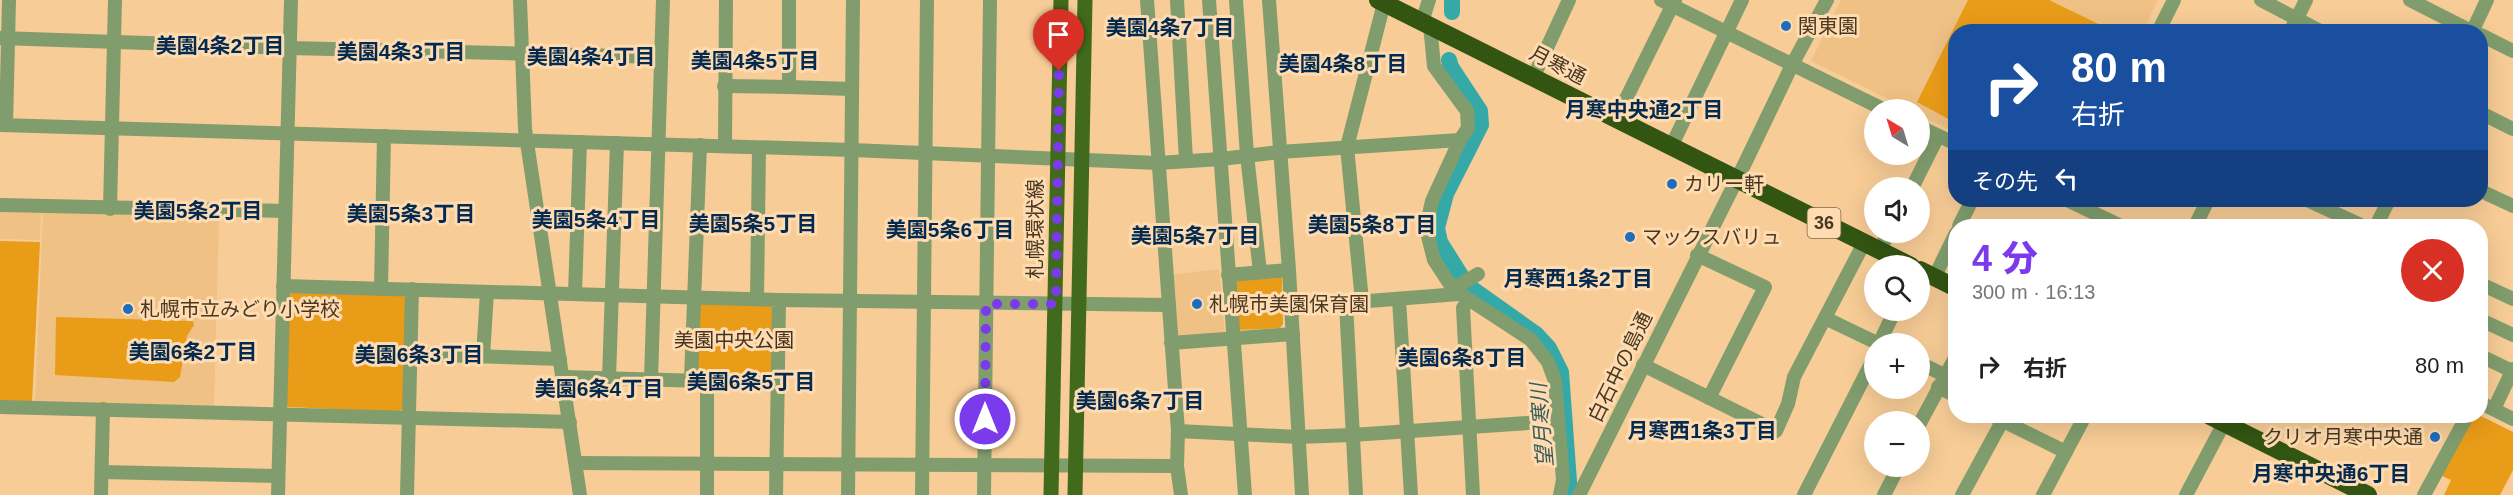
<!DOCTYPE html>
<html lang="ja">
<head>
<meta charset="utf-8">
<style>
  :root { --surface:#fff; --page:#f6f6f6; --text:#222; --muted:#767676; --accent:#7c3aed }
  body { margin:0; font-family:Helvetica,"Noto Sans JP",sans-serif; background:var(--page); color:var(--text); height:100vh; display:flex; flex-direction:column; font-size:22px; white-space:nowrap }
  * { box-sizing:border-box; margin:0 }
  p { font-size:20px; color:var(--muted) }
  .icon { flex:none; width:33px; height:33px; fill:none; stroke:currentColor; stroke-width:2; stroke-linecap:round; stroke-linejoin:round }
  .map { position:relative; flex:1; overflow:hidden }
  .panel { position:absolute; left:1948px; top:219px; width:540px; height:204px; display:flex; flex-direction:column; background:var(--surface); border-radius:24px; box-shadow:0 6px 24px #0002 }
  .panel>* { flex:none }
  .guide { position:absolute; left:1948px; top:24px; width:540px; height:183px; border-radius:24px; box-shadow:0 6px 24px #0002; background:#1a4fa0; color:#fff; overflow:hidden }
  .needle { width:39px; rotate:322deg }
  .fabs { position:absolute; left:1864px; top:99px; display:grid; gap:12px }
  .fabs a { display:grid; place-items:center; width:66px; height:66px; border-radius:50%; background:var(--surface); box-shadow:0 6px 24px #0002; font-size:30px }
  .pin { position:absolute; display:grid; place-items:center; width:51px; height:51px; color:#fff; margin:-62px -26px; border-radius:50% 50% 50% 0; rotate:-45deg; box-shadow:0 0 6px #0007 }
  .pin .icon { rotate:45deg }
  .me { position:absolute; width:66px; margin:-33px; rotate:0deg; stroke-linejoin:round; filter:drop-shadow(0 0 4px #0008) }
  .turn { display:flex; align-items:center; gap:21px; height:126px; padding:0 24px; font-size:27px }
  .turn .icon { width:78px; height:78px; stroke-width:2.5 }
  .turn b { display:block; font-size:42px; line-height:51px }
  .then { display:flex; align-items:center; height:57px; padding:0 24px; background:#0003; gap:12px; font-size:22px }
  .round { display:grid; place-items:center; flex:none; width:63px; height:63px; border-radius:32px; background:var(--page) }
  .headline { display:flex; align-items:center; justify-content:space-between; height:102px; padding:0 24px }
  h1 { font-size:36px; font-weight:800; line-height:45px; color:var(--accent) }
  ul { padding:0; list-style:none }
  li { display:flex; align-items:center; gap:18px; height:90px; padding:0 24px }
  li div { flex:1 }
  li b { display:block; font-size:22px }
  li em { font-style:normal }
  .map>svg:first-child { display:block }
  .built { fill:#f0c184 }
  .green { fill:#e99c18 }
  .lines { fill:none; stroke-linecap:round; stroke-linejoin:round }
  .river { stroke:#34a9a7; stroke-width:16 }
  .minor { stroke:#819d6d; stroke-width:14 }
  .major { stroke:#426a1c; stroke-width:15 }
  .highway { stroke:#335512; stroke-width:18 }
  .route { stroke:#7c3aed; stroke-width:10; stroke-dasharray:0 18 }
  .poi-dot { fill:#1e6dbc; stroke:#fedbb0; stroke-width:2 }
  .labels { text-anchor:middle; stroke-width:6; stroke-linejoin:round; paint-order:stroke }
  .shield { fill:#fedbb0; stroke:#7f684c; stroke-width:1.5 }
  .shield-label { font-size:18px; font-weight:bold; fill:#493721 }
  .poi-label { font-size:20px; fill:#493721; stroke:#fedbb0; text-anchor:start }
  .street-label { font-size:20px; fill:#493721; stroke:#fedbb0 }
  .park-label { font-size:20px; fill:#43331e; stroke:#fedbb0 }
  .neighbourhood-label { font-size:21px; font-weight:bold; fill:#052a50; stroke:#fedbb0 }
  .water-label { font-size:21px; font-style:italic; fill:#385a59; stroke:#fedbb0 }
</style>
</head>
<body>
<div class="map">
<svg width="2513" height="495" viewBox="0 0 2513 495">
  <rect width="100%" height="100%" fill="#f7cc96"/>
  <!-- built -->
  <g class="built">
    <polygon points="1841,0 2158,0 2143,31 1956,32 1956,132 1920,115 1920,110 1909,109 1811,61"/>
    <polygon points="43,211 219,218 214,406 35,401"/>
    <polygon points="0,212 41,213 40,240 0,239"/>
    <polygon points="1219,269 1225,334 1176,337 1168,275"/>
  </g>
  <!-- green -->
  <g class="green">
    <polygon points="1968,0 2049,0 2113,31 1956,32 1956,123 1917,102"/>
    <polygon points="0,241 40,242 32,403 0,402"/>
    <polygon points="1282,277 1283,324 1280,328 1238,330 1233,282 1238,278"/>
    <polygon points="291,293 403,295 406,299 403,409 398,412 289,407 285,404 286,301"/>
    <polygon points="700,304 770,304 774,310 771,373 766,376 697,375"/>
    <polygon points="56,317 193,321 194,325 187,336 180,377 174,382 55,375"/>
    <polygon points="2470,416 2481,416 2513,432 2513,470 2500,495 2444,495 2451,480 2440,475"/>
  </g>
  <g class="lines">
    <!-- river -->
    <g class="river">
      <polyline points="1452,12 1452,0"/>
      <polyline points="1449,60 1451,67 1480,111 1481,125 1446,194 1437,228 1440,242 1467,285 1536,334 1549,348 1561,372 1570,495"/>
    </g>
    <!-- minor -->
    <g class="minor">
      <polyline points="520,0 525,129 580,495"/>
      <polyline points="789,0 789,87 852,89"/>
      <polyline points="1147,0 1178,431 1177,466 1181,495"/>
      <polyline points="1177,0 1186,160"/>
      <polyline points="1209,0 1245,495"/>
      <polyline points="1236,0 1247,155 1260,272"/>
      <polyline points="1269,0 1289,270 1302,495"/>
      <polyline points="1661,0 1885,110"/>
      <polyline points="2261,0 2322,32"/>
      <polyline points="2410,0 2473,32"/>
      <polyline points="1422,22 1429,0"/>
      <polyline points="1430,25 1434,66 1467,111 1468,128 1460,140 1432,201 1426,228 1434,260 1453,289 1531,340 1548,362 1555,381 1563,480 1560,495"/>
      <polyline points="2158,32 2174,0"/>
      <polyline points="2290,32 2306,0"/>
      <polyline points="2472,32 2487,0"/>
      <polyline points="2481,35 2513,51"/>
      <polyline points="0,38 289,48 661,57"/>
      <polyline points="1533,78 1569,0"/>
      <polyline points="724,86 789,87"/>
      <polyline points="2481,113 2513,129"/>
      <polyline points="1616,119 1675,0"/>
      <polyline points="0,125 852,150 1158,163 1221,159 1279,152 1460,140"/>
      <polyline points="6,125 9,0"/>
      <polyline points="1920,127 1956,144"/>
      <polyline points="725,146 726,0"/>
      <polyline points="1671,147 1742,0"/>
      <polyline points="1912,188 1938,136"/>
      <polyline points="2481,191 2513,206"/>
      <polyline points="2067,200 2121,226"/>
      <polyline points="2307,200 2363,226"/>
      <polyline points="0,205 285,211"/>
      <polyline points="110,209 115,0"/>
      <polyline points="1959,226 1972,200"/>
      <polyline points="2195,226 2208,200"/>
      <polyline points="2376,226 2389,200"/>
      <polyline points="1880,250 1889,232"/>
      <polyline points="1697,255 1765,287 1709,398"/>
      <polyline points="1228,275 1289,270"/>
      <polyline points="1934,278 1956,233"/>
      <polyline points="2481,284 2513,299"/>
      <polyline points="283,286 779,300 776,495"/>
      <polyline points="381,289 384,136"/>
      <polyline points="1453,289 1478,274"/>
      <polyline points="575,294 580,142"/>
      <polyline points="757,299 759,148"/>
      <polyline points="1399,299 1411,495"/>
      <polyline points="779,300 1169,305"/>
      <polyline points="1468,300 1463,308 1473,495"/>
      <polyline points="1362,301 1347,147 1384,3"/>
      <polyline points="1346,303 1356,495"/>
      <polyline points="1291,307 1459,294"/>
      <polyline points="1825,318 1879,344 1895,310"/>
      <polyline points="2481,320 2513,335"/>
      <polyline points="1171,343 1293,334"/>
      <polyline points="410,354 560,359"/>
      <polyline points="483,356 487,292"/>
      <polyline points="2481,356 2512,371"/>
      <polyline points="1920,363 1946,376"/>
      <polyline points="1643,365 1776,431 1788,404 1794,377 1864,243"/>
      <polyline points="563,377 776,383"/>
      <polyline points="609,378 617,143"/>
      <polyline points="651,379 663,0"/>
      <polyline points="691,380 700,145"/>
      <polyline points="1938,387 1956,396"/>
      <polyline points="2481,403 2513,419"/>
      <polyline points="0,407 570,422"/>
      <polyline points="2494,409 2513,369"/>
      <polyline points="1993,416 2066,452"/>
      <polyline points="1920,423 1956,356"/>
      <polyline points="1178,431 1298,437 1352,435 1557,421"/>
      <polyline points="576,463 1177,466"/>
      <polyline points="102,472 278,476"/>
      <polyline points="101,495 103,409"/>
      <polyline points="278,495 291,0"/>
      <polyline points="407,495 412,289"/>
      <polyline points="707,495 707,380"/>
      <polyline points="848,495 853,0"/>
      <polyline points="922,495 927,0"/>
      <polyline points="984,495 990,0"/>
      <polyline points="1579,495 1746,161 1793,63 1827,0"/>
      <polyline points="1804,495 1875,356"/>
      <polyline points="1884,495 1899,466"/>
      <polyline points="1962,495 2005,416"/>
      <polyline points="2043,495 2085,416"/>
      <polyline points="2186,495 2224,423"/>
      <polyline points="2424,495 2467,416"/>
    </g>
    <!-- major -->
    <g class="major">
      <polyline points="1051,495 1061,0"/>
      <polyline points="1075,495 1085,0"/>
    </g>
    <!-- highway -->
    <g class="highway">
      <polyline points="1378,0 1911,266"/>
      <polyline points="1920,270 1956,288"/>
      <polyline points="2210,416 2368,495"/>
    </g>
  </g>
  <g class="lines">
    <!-- route -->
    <polyline class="route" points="985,419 986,304 1056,304 1059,71"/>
  </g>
  <!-- markers -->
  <g class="poi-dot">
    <circle cx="1786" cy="26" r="6"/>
    <circle cx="1672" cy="184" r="6"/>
    <circle cx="1630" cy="237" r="6"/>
    <circle cx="1197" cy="304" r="6"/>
    <circle cx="128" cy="309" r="6"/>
    <circle cx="2435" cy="437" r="6"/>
  </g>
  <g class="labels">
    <!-- shield labels -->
    <rect class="shield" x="1807.5" y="208" width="33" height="30" rx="4.5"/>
    <g class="shield-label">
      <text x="1824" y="229">36</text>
    </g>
    <!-- poi labels -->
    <g class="poi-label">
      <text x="1798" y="33">関東園</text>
      <text x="1684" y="191">カリー軒</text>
      <text x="1642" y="244">マックスバリュ</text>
      <text x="1209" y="311">札幌市美園保育園</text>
      <text x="140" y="316">札幌市立みどり小学校</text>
      <text x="2423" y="444" text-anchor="end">クリオ月寒中央通</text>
    </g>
    <!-- street labels -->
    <g class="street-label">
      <text transform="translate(1558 65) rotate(27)" y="7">月寒通</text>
      <text transform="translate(1035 229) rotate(-90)" y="7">札幌環状線</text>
      <text transform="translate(1620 367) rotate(-64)" y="7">白石中の島通</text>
    </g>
    <!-- park labels -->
    <g class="park-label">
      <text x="734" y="347">美園中央公園</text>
    </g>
    <!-- neighbourhood labels -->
    <g class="neighbourhood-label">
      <text x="1170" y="35">美園4条7丁目</text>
      <text x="220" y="53">美園4条2丁目</text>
      <text x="401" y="59">美園4条3丁目</text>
      <text x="591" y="64">美園4条4丁目</text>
      <text x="755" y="68">美園4条5丁目</text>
      <text x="1343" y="71">美園4条8丁目</text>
      <text x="1644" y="117">月寒中央通2丁目</text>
      <text x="198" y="218">美園5条2丁目</text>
      <text x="411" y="221">美園5条3丁目</text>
      <text x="596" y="227">美園5条4丁目</text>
      <text x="753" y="231">美園5条5丁目</text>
      <text x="1372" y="232">美園5条8丁目</text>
      <text x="950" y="237">美園5条6丁目</text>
      <text x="1195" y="243">美園5条7丁目</text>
      <text x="1578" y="286">月寒西1条2丁目</text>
      <text x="193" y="359">美園6条2丁目</text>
      <text x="419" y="362">美園6条3丁目</text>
      <text x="1462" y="365">美園6条8丁目</text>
      <text x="751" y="389">美園6条5丁目</text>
      <text x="599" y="396">美園6条4丁目</text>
      <text x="1140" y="408">美園6条7丁目</text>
      <text x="1702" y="438">月寒西1条3丁目</text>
      <text x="2331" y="481">月寒中央通6丁目</text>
    </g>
    <!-- water labels -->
    <g class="water-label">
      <text transform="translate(1542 425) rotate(-95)" y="7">望月寒川</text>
    </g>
  </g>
</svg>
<div class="fabs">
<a><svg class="needle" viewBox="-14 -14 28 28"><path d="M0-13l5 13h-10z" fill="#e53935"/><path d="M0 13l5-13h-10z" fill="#767676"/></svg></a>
<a><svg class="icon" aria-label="sound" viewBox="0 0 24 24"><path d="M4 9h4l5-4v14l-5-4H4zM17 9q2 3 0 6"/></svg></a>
<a><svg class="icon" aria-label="search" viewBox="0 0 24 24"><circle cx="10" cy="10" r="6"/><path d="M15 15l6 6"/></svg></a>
<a>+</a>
<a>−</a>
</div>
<div class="pin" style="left:1059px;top:71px;background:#d93025"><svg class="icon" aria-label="arrive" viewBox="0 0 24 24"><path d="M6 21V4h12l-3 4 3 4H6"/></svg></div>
<svg class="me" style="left:985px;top:419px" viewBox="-20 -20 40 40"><circle r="17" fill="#7c3aed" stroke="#fff" stroke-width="3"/><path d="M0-11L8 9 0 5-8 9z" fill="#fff"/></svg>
<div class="guide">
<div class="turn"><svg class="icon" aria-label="right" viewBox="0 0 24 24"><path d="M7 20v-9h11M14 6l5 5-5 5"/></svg><div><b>80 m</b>右折</div></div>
<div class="then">その先<svg class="icon" aria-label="left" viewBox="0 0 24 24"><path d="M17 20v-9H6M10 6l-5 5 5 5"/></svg></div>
</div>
<section class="panel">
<div class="headline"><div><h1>4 分</h1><p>300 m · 16:13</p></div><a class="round" style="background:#d93025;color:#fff"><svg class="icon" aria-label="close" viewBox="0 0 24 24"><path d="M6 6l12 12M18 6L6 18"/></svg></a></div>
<ul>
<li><svg class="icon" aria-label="right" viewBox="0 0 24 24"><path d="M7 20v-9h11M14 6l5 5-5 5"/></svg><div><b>右折</b></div><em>80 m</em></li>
</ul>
</section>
</div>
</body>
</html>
